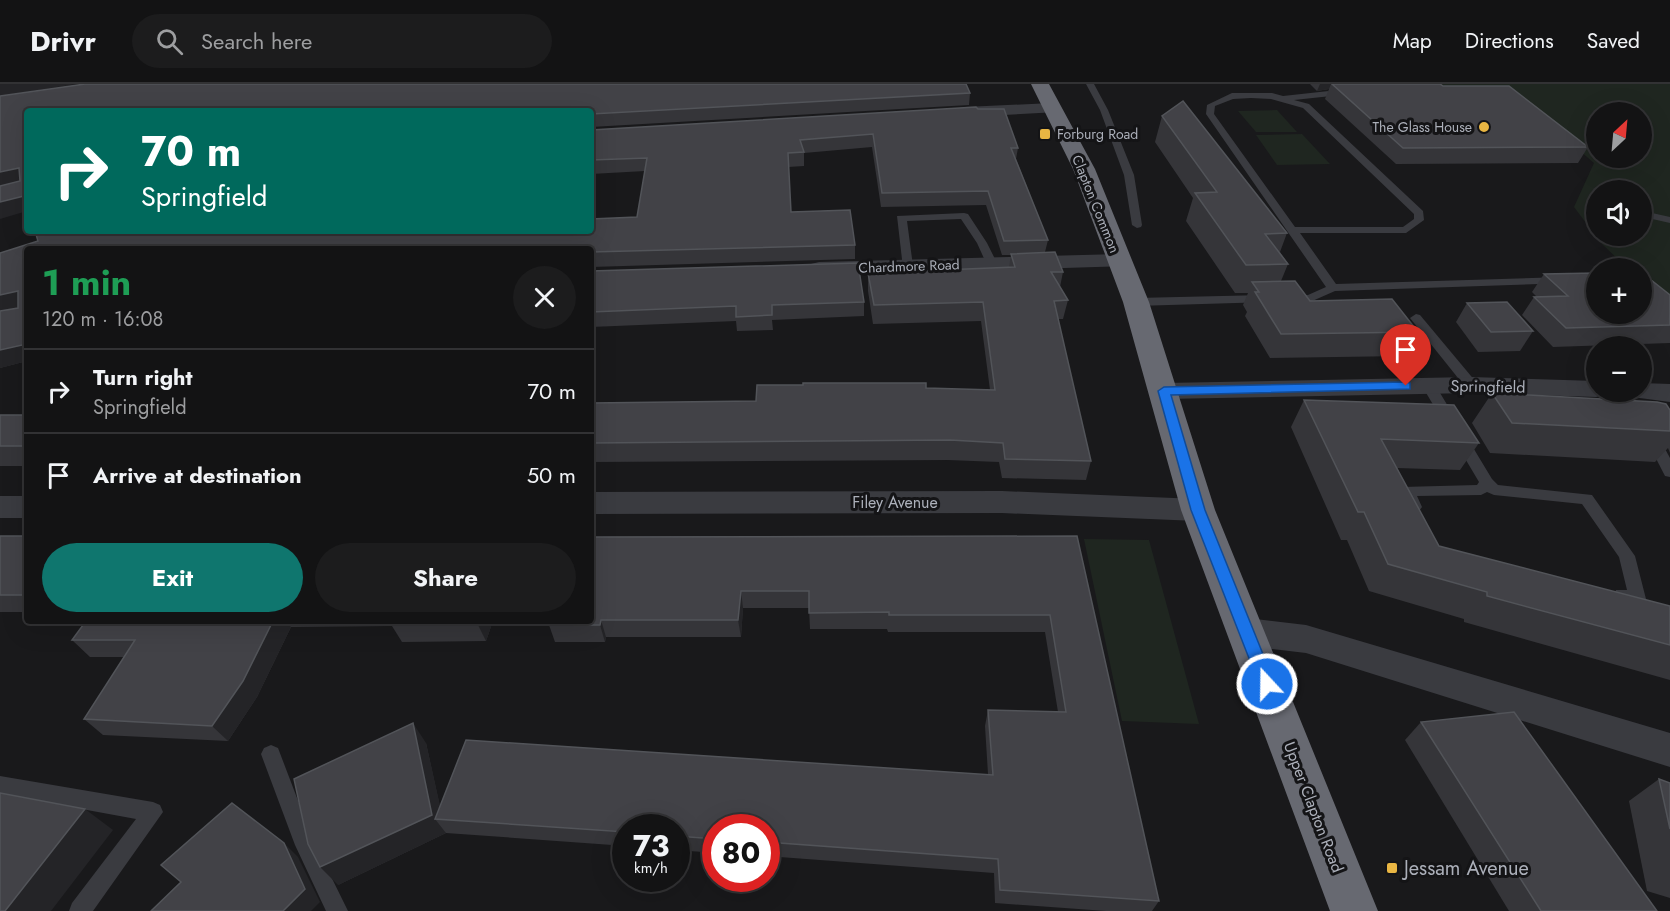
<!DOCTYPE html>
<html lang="en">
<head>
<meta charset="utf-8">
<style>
  :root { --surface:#131314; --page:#1c1c1d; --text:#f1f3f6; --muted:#9d9ea0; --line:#323234; --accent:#0f766e }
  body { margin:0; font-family:Jost,sans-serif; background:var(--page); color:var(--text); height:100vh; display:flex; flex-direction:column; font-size:22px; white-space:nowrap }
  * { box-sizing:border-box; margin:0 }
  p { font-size:20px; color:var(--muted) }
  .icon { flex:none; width:33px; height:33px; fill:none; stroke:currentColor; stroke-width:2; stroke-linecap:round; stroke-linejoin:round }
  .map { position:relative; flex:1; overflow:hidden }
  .sheet { position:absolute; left:24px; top:162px; width:570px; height:378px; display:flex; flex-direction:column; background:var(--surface); border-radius:6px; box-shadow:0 6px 24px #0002,0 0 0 2px var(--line) }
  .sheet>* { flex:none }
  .banner { position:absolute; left:24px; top:24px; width:570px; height:126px; border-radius:6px; box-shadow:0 6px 24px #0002,0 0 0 2px var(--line); background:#00695c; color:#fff; overflow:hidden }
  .needle { width:39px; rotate:26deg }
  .fabs { position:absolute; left:1586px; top:18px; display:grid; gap:12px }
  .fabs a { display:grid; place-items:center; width:66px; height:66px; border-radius:50%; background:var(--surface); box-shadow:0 6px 24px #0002,0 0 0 2px var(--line); font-size:30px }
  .speed { position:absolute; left:612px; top:730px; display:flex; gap:12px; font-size:30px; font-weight:700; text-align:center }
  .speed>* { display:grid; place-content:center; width:78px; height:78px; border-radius:50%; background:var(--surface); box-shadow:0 6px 24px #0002,0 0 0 2px var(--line); line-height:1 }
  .speed small { font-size:15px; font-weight:400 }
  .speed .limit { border:9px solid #d22; background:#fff; color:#111 }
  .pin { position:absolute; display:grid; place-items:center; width:51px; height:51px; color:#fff; margin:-62px -26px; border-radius:50% 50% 50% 0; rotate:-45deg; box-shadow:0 0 6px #0007 }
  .pin .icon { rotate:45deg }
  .me { position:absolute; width:66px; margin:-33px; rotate:339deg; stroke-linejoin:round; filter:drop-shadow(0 0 4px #0008) }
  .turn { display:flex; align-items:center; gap:21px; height:126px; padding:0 18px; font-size:27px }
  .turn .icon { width:78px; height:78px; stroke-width:2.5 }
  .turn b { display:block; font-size:42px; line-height:51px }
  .round { display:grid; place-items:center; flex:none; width:63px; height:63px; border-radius:32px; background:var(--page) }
  .head { display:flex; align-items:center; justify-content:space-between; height:102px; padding:0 18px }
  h1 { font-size:36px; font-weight:700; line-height:45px; color:#1e9e55 }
  .cta { display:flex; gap:12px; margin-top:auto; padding:12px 18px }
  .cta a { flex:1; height:69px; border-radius:36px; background:var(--accent); color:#fff; font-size:24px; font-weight:700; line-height:69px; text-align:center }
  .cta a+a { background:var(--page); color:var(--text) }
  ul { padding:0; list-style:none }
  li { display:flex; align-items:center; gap:18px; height:84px; padding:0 18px; border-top:2px solid var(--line) }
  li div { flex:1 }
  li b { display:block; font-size:22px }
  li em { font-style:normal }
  header { display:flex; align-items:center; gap:36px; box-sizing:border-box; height:84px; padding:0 30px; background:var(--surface); border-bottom:2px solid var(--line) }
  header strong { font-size:28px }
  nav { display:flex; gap:33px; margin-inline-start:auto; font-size:21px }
  .search { width:420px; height:54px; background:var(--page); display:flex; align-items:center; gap:15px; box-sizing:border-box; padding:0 21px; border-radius:33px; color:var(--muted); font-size:22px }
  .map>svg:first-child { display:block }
  .green { fill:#1f2620; fill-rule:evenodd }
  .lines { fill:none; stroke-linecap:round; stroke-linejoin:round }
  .lane { fill:#3a3b40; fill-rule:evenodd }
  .street { fill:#3a3b40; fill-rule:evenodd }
  .highway { fill:#676971; fill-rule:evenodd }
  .wall { fill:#353539 }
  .shaded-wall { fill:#242427 }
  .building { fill:#424247; stroke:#525459; stroke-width:1.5 }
  .route { fill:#1a73e8; stroke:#114b97; stroke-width:1.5 }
  .poi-dot { fill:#e9b643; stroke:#141416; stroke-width:2 }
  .labels { text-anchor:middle; stroke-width:6; stroke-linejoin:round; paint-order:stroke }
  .far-poi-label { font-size:14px; fill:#acb0ba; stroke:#141416; text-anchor:end }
  .far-street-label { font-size:14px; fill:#acb0ba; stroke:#141416 }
  .street-label { font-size:16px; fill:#acb0ba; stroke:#141416 }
  .near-poi-label { font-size:20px; fill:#acb0ba; stroke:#141416; text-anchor:start }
</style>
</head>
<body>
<header>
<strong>Drivr</strong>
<div class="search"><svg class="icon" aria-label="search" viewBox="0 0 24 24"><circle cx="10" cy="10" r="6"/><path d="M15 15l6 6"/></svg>Search here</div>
<nav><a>Map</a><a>Directions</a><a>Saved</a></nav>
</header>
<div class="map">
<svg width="1670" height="827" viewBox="0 0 1670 827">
  <rect width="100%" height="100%" fill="#19191b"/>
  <!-- green -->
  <g class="green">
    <path d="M1424 0H1670V225L1641 197V184H1627L1601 159 1574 123 1594 79 1518 14ZM1596 28H1641V74H1596ZM1596 106H1641V152H1596Z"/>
    <polygon points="1277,26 1297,48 1256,48 1238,27"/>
    <polygon points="1302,50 1330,80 1277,81 1256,51"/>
    <polygon points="1084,455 1149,456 1199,640 1122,637"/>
  </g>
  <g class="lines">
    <!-- lane -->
    <g class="lane">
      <polygon points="1086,0 1094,0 1108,26 1134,91 1142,141 1141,143 1137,144 1132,141 1124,91 1100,26"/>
      <path d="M1347 5 1351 8 1350 10 1294 16 1309 20 1423 127 1424 136 1406 149H1300L1336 200 1596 192V198L1335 207 1310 218H1285V212L1308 211 1326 203 1206 30 1207 21 1232 9H1272L1283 12ZM1251 14 1271 15 1303 24 1414 130V135L1403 143H1295L1214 30 1215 22 1233 15Z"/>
      <polygon points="964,129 968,130 987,159 997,179 995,181 987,181 977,159 961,135 907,137 913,182 911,184 903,184 897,132"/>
      <polygon points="1652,129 1670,133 1670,139 1648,134 1647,132"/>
      <polygon points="1265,211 1271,215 1269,218 1136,222 1130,218 1136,214"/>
      <polygon points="1416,230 1420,231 1476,298 1478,301 1476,304 1466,304 1410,234"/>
      <polygon points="1429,298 1434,299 1492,395 1498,401 1592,411 1635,472 1646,515 1644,520 1638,522 1616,516 1614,511 1616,506 1627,506 1619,473 1582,420 1494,411 1487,408 1481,411 1417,412 1422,423 1419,427 1409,427 1400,407 1402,403 1477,401 1479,398 1422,302"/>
      <polygon points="1653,350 1658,352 1670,374 1670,393 1665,392 1646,355"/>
      <polygon points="271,661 278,664 313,756 348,827 326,827 295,761 261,670 264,664"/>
      <polygon points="0,692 153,718 160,721 163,728 93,827 69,827 72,819 136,735 0,710"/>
    </g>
    <!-- street -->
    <g class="street">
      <polygon points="1052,19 1058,20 1061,24 1058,28 965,33 959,32 956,28 959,24 965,23"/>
      <polygon points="1120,170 1128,172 1131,177 1128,182 819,192 811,190 808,185 811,180 819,178"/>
      <polygon points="1471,293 1596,297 1596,308 1608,308 1605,311 1596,313 1471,309 1164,315 1155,313 1151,307 1155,301 1164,299"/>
      <polygon points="1641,299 1670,300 1670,318 1632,313 1628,308 1641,308"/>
      <polygon points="1002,407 1198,415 1209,418 1213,426 1209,434 1198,437 1002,429 591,430 591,408"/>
      <rect x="0" y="412" width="27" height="22"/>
      <polygon points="1247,534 1306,541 1670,649 1670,683 1306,569 1247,562 1235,558 1230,548 1235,538"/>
    </g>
    <!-- highway -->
    <polygon class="highway" points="1031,0 1049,0 1095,85 1149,218 1215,426 1378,827 1330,827 1181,426 1123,218 1073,85"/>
  </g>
  <!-- wall -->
  <g class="wall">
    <polygon points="1310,0 1440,0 1443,2 1588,63 1578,79 1396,80 1325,15 1329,5 1317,7"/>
    <polygon points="970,9 969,21 591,43 591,27 27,27 0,12"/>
    <polygon points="976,23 978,25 1004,25 1018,64 1016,75 1048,156 1045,168 1055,168 1063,188 1060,203 1068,216 1063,235 1058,235 1091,377 1086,396 1002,394 999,378 948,376 591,378 591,319 756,317 757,301 803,301 803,299 926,299 926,304 990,306 981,237 873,240 868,207 868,189 1009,183 1011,171 1002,171 986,121 881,123 872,63 804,69 804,82 788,83 791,128 850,126 855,161 855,175 591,183 591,165 27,165 27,277 0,284 0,169 38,157 35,147 591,147 591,135 637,133 645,87 591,90 591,46"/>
    <polygon points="1162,32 1287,149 1280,168 1288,180 1281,197 1310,217 1418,248 1404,272 1270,274 1245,232 1247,228 1243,221 1248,209 1235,209 1186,137 1193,114 1155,58"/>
    <polygon points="591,187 864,218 864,232 772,236 773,246 737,247 736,237 591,243"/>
    <polygon points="1544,190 1670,211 1670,259 1553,263 1522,231 1534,213 1537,213 1532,208"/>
    <polygon points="1467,219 1533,247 1520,267 1478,268 1456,238"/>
    <polygon points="1492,309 1670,326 1670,369 1668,364 1655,378 1490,369 1472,339"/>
    <polygon points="1304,316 1479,359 1460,386 1397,384 1439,462 1670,522 1670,596 1464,538 1464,535 1369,507 1347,456 1341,456 1291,343"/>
    <rect x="0" y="331" width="27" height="51"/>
    <rect x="0" y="452" width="27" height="76"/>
    <polygon points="1077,452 1159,817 1152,827 1106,827 995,819 994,789 766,772 766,744 716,744 716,769 676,766 676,744 626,744 626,762 446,749 338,801 426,659 440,723 988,690 985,642 988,626 1058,628 1045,548 888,548 887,545 810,545 809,524 743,524 741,553 606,553 605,558 555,558 549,541 591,453"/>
    <polygon points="86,537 493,537 486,557 402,558 392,542 291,543 257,613 228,657 103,651 84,635 124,573 90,573 72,556"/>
    <polygon points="1421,638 1657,827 1509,827 1405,656"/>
    <polygon points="1659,695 1670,699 1670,814 1647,807 1629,717"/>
  </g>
  <!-- shaded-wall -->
  <g class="shaded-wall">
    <polygon points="0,0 77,0 0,12"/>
    <polygon points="1320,0 1331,0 1329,5 1317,7"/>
    <polygon points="19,84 27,95 0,103 0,88"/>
    <polygon points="24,112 27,116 27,127 0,135 0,118"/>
    <polygon points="18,207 27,222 0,228 0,211"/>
    <polygon points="27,260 27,277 0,284 0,266"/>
    <polygon points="741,507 743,524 741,553 738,536"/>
    <polygon points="601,536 606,553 605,558 600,541"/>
    <polygon points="273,537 286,537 291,543 257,613 228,657 212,642"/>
    <polygon points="480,537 493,537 486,557 478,541"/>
    <polygon points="413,639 426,659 443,735 435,735 446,749 338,801 320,783"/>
    <polygon points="85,725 113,746 51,827 5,827"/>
    <polygon points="284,759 298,773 320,818 311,827 283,827"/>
  </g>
  <!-- building -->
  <g class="building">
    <polygon points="85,0 966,0 970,9 591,30 591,27 27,27 27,121 24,112 0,118 0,102 20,97 19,84 0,88 0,12"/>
    <polygon points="1332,0 1440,0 1443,2 1509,2 1588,63 1403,64"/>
    <polygon points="1183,17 1287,149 1265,150 1288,180 1246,181 1195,109 1217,108 1162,32"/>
    <polygon points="976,23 978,25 1004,25 1018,64 1011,64 1048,156 1004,157 988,107 882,109 873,50 800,56 804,68 788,69 791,128 850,126 855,161 591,168 591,165 27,165 27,260 0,266 0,227 18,224 18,207 0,211 0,169 38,157 35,147 591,147 591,135 637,133 647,74 591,76 591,46"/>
    <polygon points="1055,168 1063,188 1051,188 1068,216 1054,217 1091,377 1005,375 1003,359 950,356 591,359 591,319 756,317 757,301 803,301 803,299 926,299 926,304 995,306 983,218 874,221 868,189 1015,183 1011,170"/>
    <polygon points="858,179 864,218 772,221 772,231 736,233 736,222 591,228 591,187"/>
    <polygon points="1641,188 1670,211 1670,241 1566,244 1534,213 1568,212 1544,190 1596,189 1596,230 1641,230"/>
    <polygon points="1295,197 1310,217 1392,215 1418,248 1281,250 1255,208 1259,208 1252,198"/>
    <polygon points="1507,218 1533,247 1491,248 1467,219"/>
    <polygon points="1492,309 1657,318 1666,320 1670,326 1670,347 1512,339"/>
    <polygon points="1304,316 1454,321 1479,359 1381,355 1439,462 1670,522 1670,561 1487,512 1487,508 1388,480 1364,428 1358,428"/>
    <rect x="0" y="331" width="27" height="31"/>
    <rect x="0" y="452" width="27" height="59"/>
    <polygon points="1077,452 1159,817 1000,806 998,775 766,758 766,744 716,744 716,755 676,752 676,744 626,744 626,748 435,735 466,656 993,691 988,626 1066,628 1050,531 889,531 889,528 809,529 809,507 741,507 738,536 601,536 600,541 549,541 550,537 591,537 591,453"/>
    <polygon points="86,537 273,537 243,597 212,642 84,635 135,556 72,556"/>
    <polygon points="394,537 480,537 478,541 392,541"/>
    <polygon points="1514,628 1657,827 1541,827 1421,638"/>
    <polygon points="413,639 432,731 320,783 308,760 294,695"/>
    <polygon points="1659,695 1670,699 1670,745"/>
    <polygon points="0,709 85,725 5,827 0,827"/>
    <polygon points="232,719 284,759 305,805 283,827 151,827 181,798 161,781"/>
  </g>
  <!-- route -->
  <polygon class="route" points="1406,298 1410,299 1410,305 1171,311 1205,426 1275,600 1273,605 1267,608 1261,605 1191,426 1158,307 1164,303"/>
  <!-- markers -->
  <g class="poi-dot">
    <circle cx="1484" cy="43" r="6"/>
    <rect x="1039" y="44" width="12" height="12" rx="3"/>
    <rect x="1386" y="778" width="12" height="12" rx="3"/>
  </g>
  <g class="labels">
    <!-- far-poi labels -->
    <g class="far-poi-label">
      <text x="1472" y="48">The Glass House</text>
      <text x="1057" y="55" text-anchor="start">Forburg Road</text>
    </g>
    <!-- far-street labels -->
    <g class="far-street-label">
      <text transform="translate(1096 120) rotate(68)" y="5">Clapton Common</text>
      <text transform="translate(909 182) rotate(-2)" y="5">Chardmore Road</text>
    </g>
    <!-- street labels -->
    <g class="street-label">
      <text transform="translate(1488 302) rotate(1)" y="6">Springfield</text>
      <text x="895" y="424">Filey Avenue</text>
      <text transform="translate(1314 723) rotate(69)" y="6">Upper Clapton Road</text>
    </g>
    <!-- near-poi labels -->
    <g class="near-poi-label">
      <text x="1404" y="791">Jessam Avenue</text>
    </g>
  </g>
</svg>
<div class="fabs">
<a><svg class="needle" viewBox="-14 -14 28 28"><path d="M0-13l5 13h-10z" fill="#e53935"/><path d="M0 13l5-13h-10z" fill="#9d9ea0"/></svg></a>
<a><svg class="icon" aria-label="sound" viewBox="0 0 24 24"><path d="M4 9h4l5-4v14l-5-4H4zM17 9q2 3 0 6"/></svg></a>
<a>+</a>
<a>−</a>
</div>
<div class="speed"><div>73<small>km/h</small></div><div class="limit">80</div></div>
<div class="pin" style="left:1406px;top:302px;background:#d93025"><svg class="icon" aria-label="arrive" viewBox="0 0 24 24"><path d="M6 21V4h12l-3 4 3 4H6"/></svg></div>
<svg class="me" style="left:1267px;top:600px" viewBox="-20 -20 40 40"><circle r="17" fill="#1a73e8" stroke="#fff" stroke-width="3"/><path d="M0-11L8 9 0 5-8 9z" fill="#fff"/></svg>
<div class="banner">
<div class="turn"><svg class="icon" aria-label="right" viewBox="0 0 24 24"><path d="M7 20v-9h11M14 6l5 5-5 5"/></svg><div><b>70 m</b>Springfield</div></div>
</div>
<section class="sheet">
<div class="head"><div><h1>1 min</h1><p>120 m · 16:08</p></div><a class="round"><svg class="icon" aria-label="close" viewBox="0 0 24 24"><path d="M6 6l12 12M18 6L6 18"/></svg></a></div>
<ul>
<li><svg class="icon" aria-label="right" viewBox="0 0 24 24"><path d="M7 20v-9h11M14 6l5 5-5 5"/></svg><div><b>Turn right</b><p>Springfield</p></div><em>70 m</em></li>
<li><svg class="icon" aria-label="arrive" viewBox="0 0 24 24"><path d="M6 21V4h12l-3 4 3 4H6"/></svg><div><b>Arrive at destination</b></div><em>50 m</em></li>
</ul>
<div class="cta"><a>Exit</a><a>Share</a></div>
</section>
</div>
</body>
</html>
